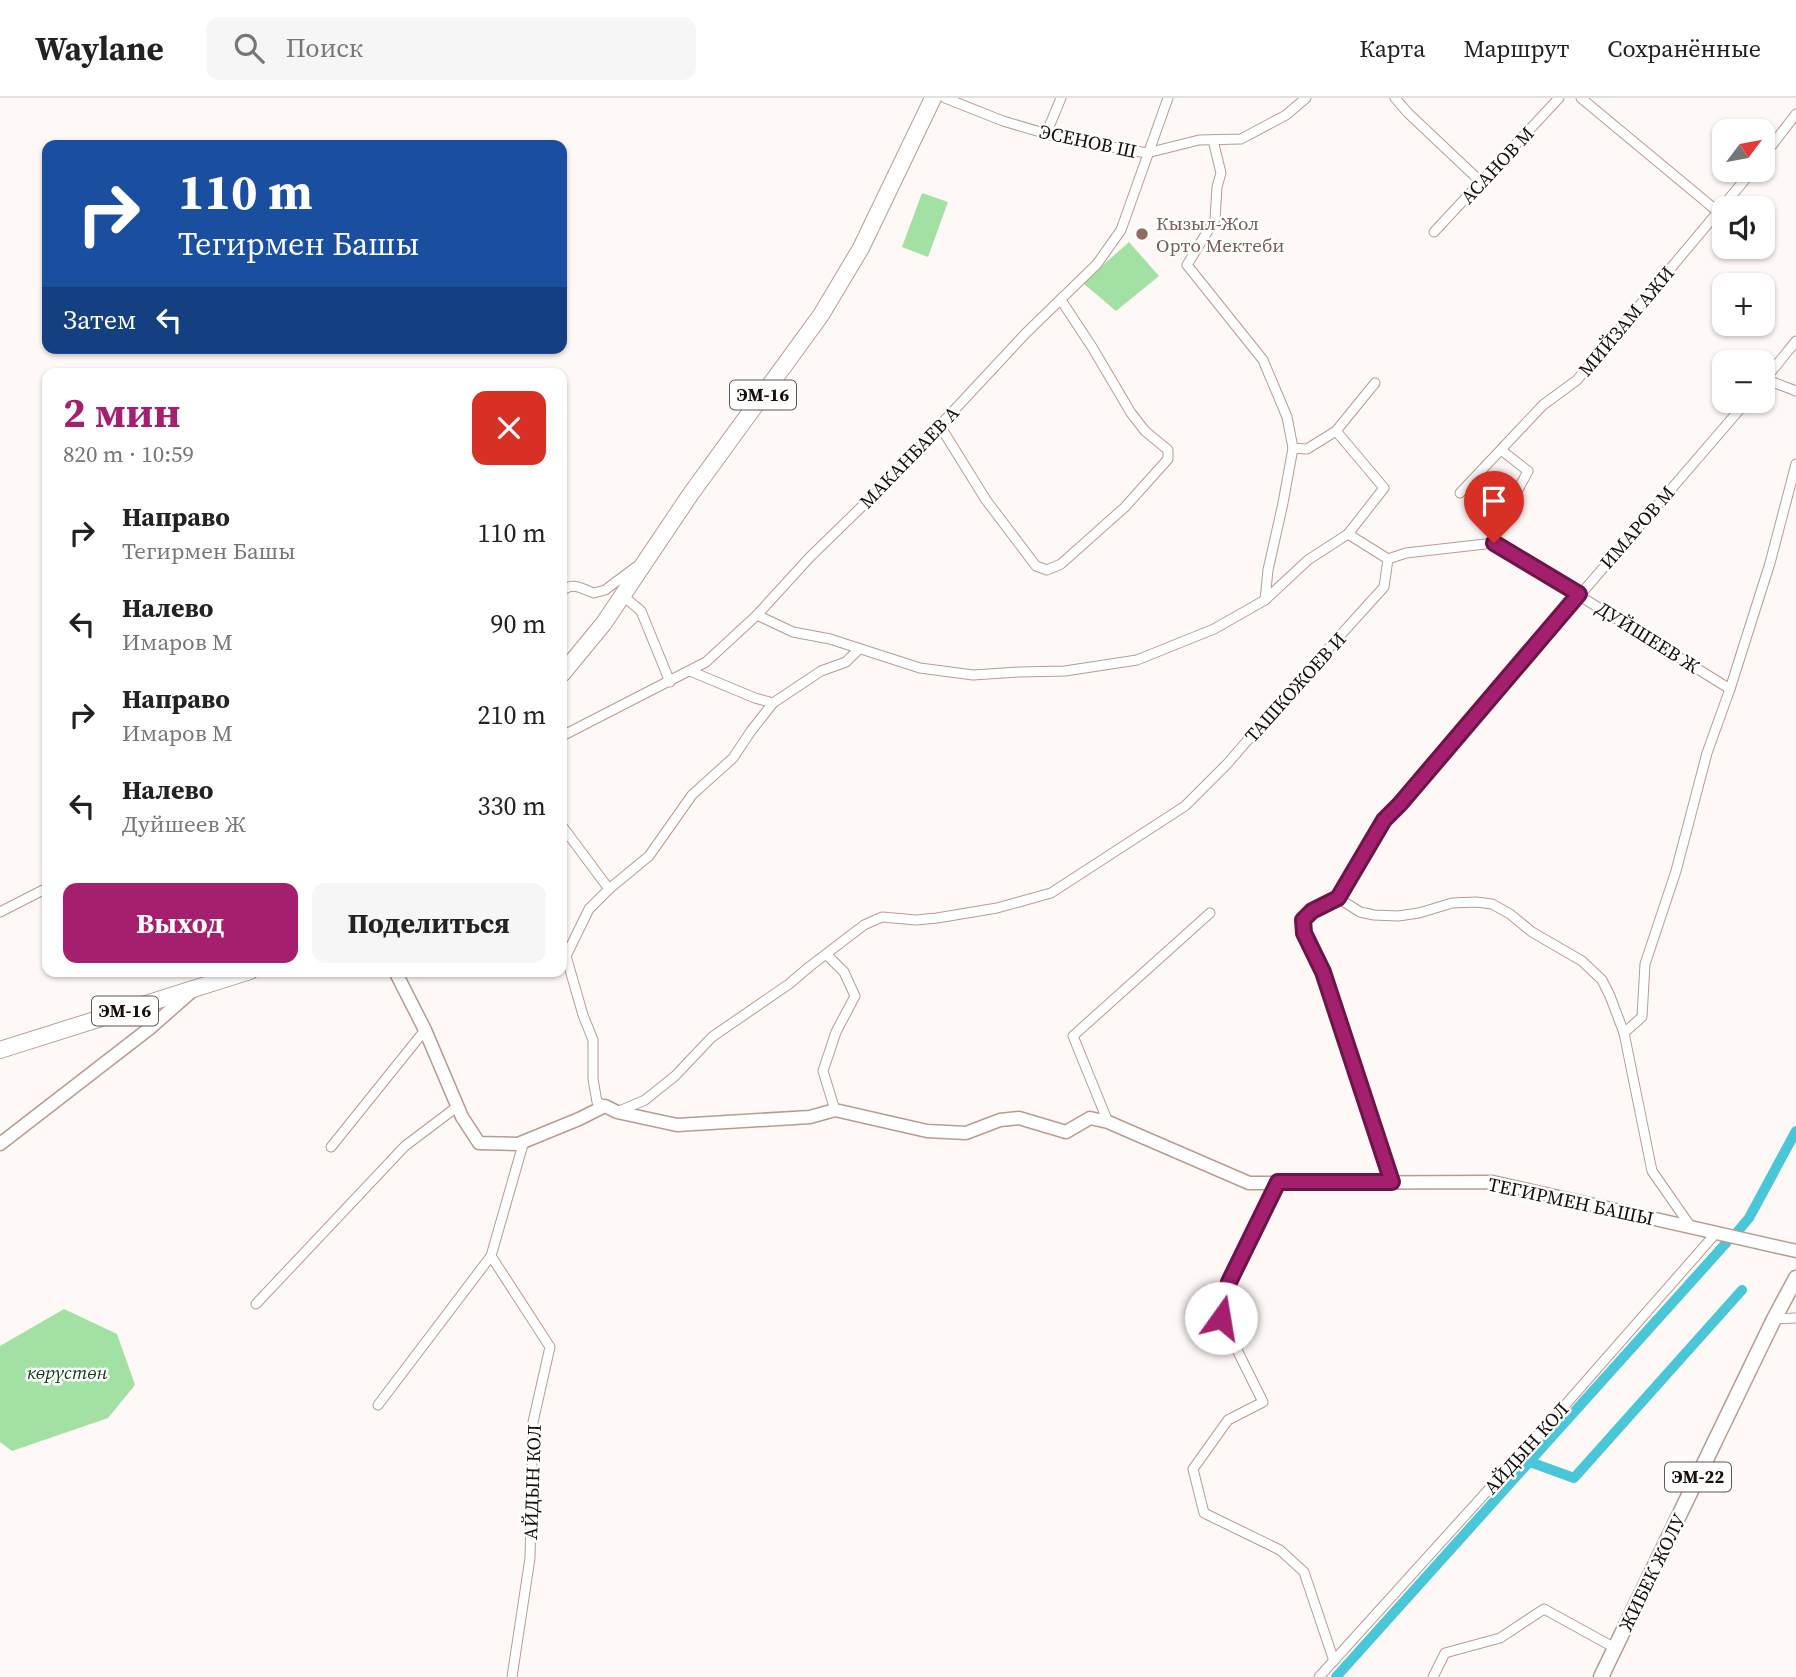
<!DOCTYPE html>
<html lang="ru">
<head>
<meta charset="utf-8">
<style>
  :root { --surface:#fff; --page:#f6f6f6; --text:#222; --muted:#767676; --line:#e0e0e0; --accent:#a4206e }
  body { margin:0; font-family:"Source Serif 4",serif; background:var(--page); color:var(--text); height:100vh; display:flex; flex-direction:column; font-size:26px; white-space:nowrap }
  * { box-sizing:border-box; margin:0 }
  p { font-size:23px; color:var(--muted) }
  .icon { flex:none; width:38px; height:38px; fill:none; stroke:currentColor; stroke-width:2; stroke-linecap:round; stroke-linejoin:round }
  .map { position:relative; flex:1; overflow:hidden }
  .details { position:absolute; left:42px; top:270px; width:525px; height:609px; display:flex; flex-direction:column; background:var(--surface); border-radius:14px; box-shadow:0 2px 5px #0004 }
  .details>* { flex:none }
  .guide { position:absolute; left:42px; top:42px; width:525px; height:214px; border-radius:14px; box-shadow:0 2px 5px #0004; background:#1a4fa0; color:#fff; overflow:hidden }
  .needle { width:46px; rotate:58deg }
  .controls { position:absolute; left:1712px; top:21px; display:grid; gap:14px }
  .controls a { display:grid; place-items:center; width:63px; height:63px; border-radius:14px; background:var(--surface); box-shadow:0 2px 5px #0004; font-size:35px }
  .pin { position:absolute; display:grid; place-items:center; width:60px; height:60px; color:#fff; margin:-72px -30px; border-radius:50% 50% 50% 0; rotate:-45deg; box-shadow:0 0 7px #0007 }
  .pin .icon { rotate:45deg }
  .me { position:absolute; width:77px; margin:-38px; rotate:13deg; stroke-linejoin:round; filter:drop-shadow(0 0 5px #0008) }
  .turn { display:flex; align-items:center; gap:24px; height:147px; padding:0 21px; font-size:32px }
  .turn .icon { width:91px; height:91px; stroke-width:2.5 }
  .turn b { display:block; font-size:49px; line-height:60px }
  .then { display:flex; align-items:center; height:66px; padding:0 21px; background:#0003; gap:14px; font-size:26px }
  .round { display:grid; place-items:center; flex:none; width:74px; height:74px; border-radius:14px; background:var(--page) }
  .summary { display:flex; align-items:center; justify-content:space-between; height:119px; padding:0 21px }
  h1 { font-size:42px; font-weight:700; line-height:52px; color:var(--accent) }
  .button { display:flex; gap:14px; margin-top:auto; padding:14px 21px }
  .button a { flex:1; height:80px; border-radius:14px; background:var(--accent); color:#fff; font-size:28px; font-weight:700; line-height:80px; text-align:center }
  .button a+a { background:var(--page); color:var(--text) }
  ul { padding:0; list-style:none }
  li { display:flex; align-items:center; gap:21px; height:91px; padding:0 21px }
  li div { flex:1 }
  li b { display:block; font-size:26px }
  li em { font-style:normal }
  header { display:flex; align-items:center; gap:42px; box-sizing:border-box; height:98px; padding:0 35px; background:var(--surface); border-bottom:2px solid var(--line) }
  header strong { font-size:33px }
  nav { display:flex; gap:38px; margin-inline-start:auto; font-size:24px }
  .search { width:490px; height:63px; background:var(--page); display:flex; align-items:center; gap:18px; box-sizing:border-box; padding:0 24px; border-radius:14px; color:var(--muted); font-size:26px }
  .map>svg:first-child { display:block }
  .green { fill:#a3e0a3 }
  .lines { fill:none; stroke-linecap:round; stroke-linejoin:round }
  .canal { stroke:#49c6d7; stroke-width:10 }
  .street-casing { stroke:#b79c91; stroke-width:11 }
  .secondary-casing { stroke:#b79c91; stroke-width:15 }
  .primary-casing { stroke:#b79c91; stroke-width:17 }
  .highway-casing { stroke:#b79c91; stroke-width:18 }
  .street { stroke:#fff; stroke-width:9 }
  .secondary { stroke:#fff; stroke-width:12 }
  .primary { stroke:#fff; stroke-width:14 }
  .highway { stroke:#fff; stroke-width:16 }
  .route-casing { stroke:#6b1548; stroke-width:18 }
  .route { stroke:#a4206e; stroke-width:12 }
  .education-dot { fill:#8d6e63; stroke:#fff; stroke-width:2.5 }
  .labels { text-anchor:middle; stroke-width:5; stroke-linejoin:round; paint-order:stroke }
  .shield { fill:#fff; stroke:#5d5654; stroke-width:2 }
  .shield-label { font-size:18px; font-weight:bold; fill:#170e0a }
  .street-label { font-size:19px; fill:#170e0a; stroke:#fff }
  .education-label { font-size:19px; fill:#785e54; stroke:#fff; text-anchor:start }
  .park-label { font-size:19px; font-style:italic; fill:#0b390f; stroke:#fff }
</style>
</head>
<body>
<header>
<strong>Waylane</strong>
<div class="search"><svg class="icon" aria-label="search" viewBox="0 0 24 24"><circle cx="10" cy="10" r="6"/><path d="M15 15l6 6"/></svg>Поиск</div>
<nav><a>Карта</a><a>Маршрут</a><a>Сохранённые</a></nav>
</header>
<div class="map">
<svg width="1796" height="1579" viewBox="0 0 1796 1579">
  <rect width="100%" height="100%" fill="#fef8f6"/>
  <!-- green -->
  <g class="green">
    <polygon points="922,95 948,104 928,159 902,149"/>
    <polygon points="1129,144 1159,178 1116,213 1083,185"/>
    <polygon points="64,1211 117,1236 135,1287 108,1320 12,1353 0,1344 0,1248"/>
  </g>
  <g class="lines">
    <!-- canal -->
    <g class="canal">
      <polyline points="1738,1133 1749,1120 1796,1033"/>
      <polyline points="1530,1364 1574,1380 1742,1192"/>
      <polyline points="1336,1579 1727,1144"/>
    </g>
    <defs>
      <g id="street">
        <polyline points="945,0 1003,23 1064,41 1147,55 1199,42 1241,41 1286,17 1306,0"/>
        <polyline points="1395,0 1408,15 1481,84"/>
        <polyline points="1581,0 1717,113"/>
        <polyline points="1046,36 1061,0"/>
        <polyline points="1213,42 1221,75 1217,89 1215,121 1187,167 1263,262 1287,319 1293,350 1283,405 1268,472 1265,502"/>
        <polyline points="1762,60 1796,16"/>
        <polyline points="1434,134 1559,0"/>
        <polyline points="1765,281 1796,293"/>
        <polyline points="1762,285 1796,243"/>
        <polyline points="940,328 986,402 1036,468 1047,472 1061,466 1125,409 1168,361 1168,352 1145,333 1131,315 1092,249 1061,202"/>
        <polyline points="1293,350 1307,351 1336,333 1375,285"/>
        <polyline points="1460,395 1543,307 1577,282 1753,72"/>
        <polyline points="1348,436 1388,461"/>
        <polyline points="1494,445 1730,591"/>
        <polyline points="1494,445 1492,433 1513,401 1528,373 1501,352"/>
        <polyline points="1388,461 1406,455 1494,445"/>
        <path d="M562 493C573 483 582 491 594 495L605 492 636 469"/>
        <polyline points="622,497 641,513 670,584"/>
        <polyline points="757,517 793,534 830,541 920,570 973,577 1019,574 1065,573 1137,562 1214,531 1265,502 1308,462 1348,436 1384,390 1336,333"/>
        <polyline points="690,573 755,600 773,605"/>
        <polyline points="562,638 706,564 757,517 810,459 888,383 1026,235 1097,166 1121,132 1168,0"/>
        <polyline points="562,728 609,791"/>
        <polyline points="1338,800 1360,814 1374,817 1398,818 1419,815 1452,805 1476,804 1492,806 1510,816 1532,834 1582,863 1602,882 1610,898 1624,935 1652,1073 1691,1129"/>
        <polyline points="0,814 47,790"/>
        <polyline points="827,857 844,874 855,898 836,934 823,973 835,1012"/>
        <polyline points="1624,935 1642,919 1645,866 1676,773 1707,655 1730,591 1770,465 1796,366"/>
        <polyline points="605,1008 597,1004 593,981 593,942 583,917 566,858 589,811 609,791 649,758 692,697 733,660 751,633 773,605 821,573 846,564 859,551"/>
        <polyline points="617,1014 645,1002 675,978 712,939 789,886 809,869 864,827 882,819 916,822 937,820 997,810 1051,795 1185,708 1227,666 1299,583 1384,489 1388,461"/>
        <polyline points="1108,1024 1073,938 1210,815"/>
        <polyline points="331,1049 425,932"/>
        <polyline points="1278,1084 1229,1184 1221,1220 1263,1304 1228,1322 1193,1371 1204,1415 1280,1452 1304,1474 1334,1563"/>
        <polyline points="1392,1084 1323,874 1304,835 1303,823 1312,813 1338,800 1384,722 1400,706 1747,303"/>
        <polyline points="256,1206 405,1048 458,1008"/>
        <polyline points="1774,1221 1796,1220"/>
        <polyline points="378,1307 491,1158"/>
        <polyline points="512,1579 530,1460 533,1324 550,1249 491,1158 524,1043"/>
        <polyline points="1319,1579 1566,1306 1716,1135"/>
        <polyline points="1433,1579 1445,1555 1500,1540 1544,1511 1615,1550"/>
      </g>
      <g id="secondary">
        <polyline points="395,873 425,932 462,1019 479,1045 518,1046 579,1021 605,1008 617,1014 677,1027 810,1019 835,1012 927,1033 966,1035 1000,1022 1019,1020 1066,1034 1090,1020 1108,1024 1249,1085 1492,1084 1796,1153"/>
        <polyline points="0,1046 150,930 192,893"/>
      </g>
      <polyline id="primary" points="1601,1579 1774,1221 1796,1180"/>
      <g id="highway">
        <polyline points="562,576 604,525 690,397 821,217 861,150 933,0"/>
        <polyline points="0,952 250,873"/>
      </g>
    </defs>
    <!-- street casing -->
    <use href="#street" class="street-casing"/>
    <!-- secondary casing -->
    <use href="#secondary" class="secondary-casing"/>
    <!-- primary casing -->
    <use href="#primary" class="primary-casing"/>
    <!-- highway casing -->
    <use href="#highway" class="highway-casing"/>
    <!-- street -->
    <use href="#street" class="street"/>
    <!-- secondary -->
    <use href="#secondary" class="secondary"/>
    <!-- primary -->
    <use href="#primary" class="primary"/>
    <!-- highway -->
    <use href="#highway" class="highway"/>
  </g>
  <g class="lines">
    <defs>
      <polyline id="route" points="1221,1220 1229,1184 1278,1084 1392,1084 1323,874 1304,835 1303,822 1312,813 1338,800 1384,722 1400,706 1579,496 1494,445"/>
    </defs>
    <!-- route casing -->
    <use href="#route" class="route-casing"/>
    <!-- route -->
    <use href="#route" class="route"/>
  </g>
  <!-- markers -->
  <circle class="education-dot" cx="1142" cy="136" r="7"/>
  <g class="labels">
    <!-- shield labels -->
    <g class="shield">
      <rect x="730" y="282.5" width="66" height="29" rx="5"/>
      <rect x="92" y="898.5" width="66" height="29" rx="5"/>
      <rect x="1665" y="1364.5" width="66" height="29" rx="5"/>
    </g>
    <g class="shield-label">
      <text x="763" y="303">ЭМ-16</text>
      <text x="125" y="919">ЭМ-16</text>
      <text x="1698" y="1385">ЭМ-22</text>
    </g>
    <!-- street labels -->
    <g class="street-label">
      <text transform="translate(1088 43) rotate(12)" y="7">ЭСЕНОВ Ш</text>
      <text transform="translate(1497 67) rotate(-47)" y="7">АСАНОВ М</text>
      <text transform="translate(1626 223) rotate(-50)" y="7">МИЙЗАМ АЖИ</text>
      <text transform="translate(909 359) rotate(-46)" y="7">МАКАНБАЕВ А</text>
      <text transform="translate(1637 429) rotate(-49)" y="7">ИМАРОВ М</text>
      <text transform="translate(1648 539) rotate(32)" y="7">ДУЙШЕЕВ Ж</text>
      <text transform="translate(1295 589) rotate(-48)" y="7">ТАШКОЖОЕВ И</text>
      <text transform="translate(1571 1103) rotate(12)" y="7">ТЕГИРМЕН БАШЫ</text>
      <text transform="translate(1526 1350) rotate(-48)" y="7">АЙДЫН КОЛ</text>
      <text transform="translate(532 1384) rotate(-88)" y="7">АЙДЫН КОЛ</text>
      <text transform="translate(1652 1474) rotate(-64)" y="7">ЖИБЕК ЖОЛУ</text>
    </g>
    <!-- education labels -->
    <g class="education-label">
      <text x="1156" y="132">Кызыл-Жол<tspan x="1156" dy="22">Орто Мектеби</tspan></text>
    </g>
    <!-- park labels -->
    <g class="park-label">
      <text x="67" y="1281">көрүстөн</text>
    </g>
  </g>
</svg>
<div class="controls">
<a><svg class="needle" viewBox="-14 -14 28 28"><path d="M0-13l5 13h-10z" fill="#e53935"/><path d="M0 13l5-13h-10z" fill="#767676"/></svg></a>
<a><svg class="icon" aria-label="sound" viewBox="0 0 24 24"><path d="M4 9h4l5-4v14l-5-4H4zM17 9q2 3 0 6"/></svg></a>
<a>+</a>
<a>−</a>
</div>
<div class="pin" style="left:1494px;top:445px;background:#d93025"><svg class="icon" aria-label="arrive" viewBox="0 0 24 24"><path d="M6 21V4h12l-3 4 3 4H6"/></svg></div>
<svg class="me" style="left:1221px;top:1220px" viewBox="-20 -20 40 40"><circle r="19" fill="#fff"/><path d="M0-13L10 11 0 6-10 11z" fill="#a4206e"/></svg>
<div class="guide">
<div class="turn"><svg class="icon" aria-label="right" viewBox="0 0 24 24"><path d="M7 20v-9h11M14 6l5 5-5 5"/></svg><div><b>110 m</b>Тегирмен Башы</div></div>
<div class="then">Затем<svg class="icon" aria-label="left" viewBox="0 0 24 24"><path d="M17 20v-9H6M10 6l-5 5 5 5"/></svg></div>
</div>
<section class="details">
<div class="summary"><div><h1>2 мин</h1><p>820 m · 10:59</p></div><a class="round" style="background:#d93025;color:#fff"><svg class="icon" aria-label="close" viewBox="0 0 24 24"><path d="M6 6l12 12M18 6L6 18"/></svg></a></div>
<ul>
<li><svg class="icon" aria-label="right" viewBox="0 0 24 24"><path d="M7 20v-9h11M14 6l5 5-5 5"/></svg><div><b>Направо</b><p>Тегирмен Башы</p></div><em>110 m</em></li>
<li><svg class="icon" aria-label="left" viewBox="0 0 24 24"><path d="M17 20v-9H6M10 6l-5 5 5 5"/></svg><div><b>Налево</b><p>Имаров М</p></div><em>90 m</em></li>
<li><svg class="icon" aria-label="right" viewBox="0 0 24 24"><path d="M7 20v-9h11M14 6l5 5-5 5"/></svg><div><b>Направо</b><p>Имаров М</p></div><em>210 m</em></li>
<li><svg class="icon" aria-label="left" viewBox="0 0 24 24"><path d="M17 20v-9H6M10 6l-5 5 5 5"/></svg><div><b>Налево</b><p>Дуйшеев Ж</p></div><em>330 m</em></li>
</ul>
<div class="button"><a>Выход</a><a>Поделиться</a></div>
</section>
</div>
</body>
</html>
